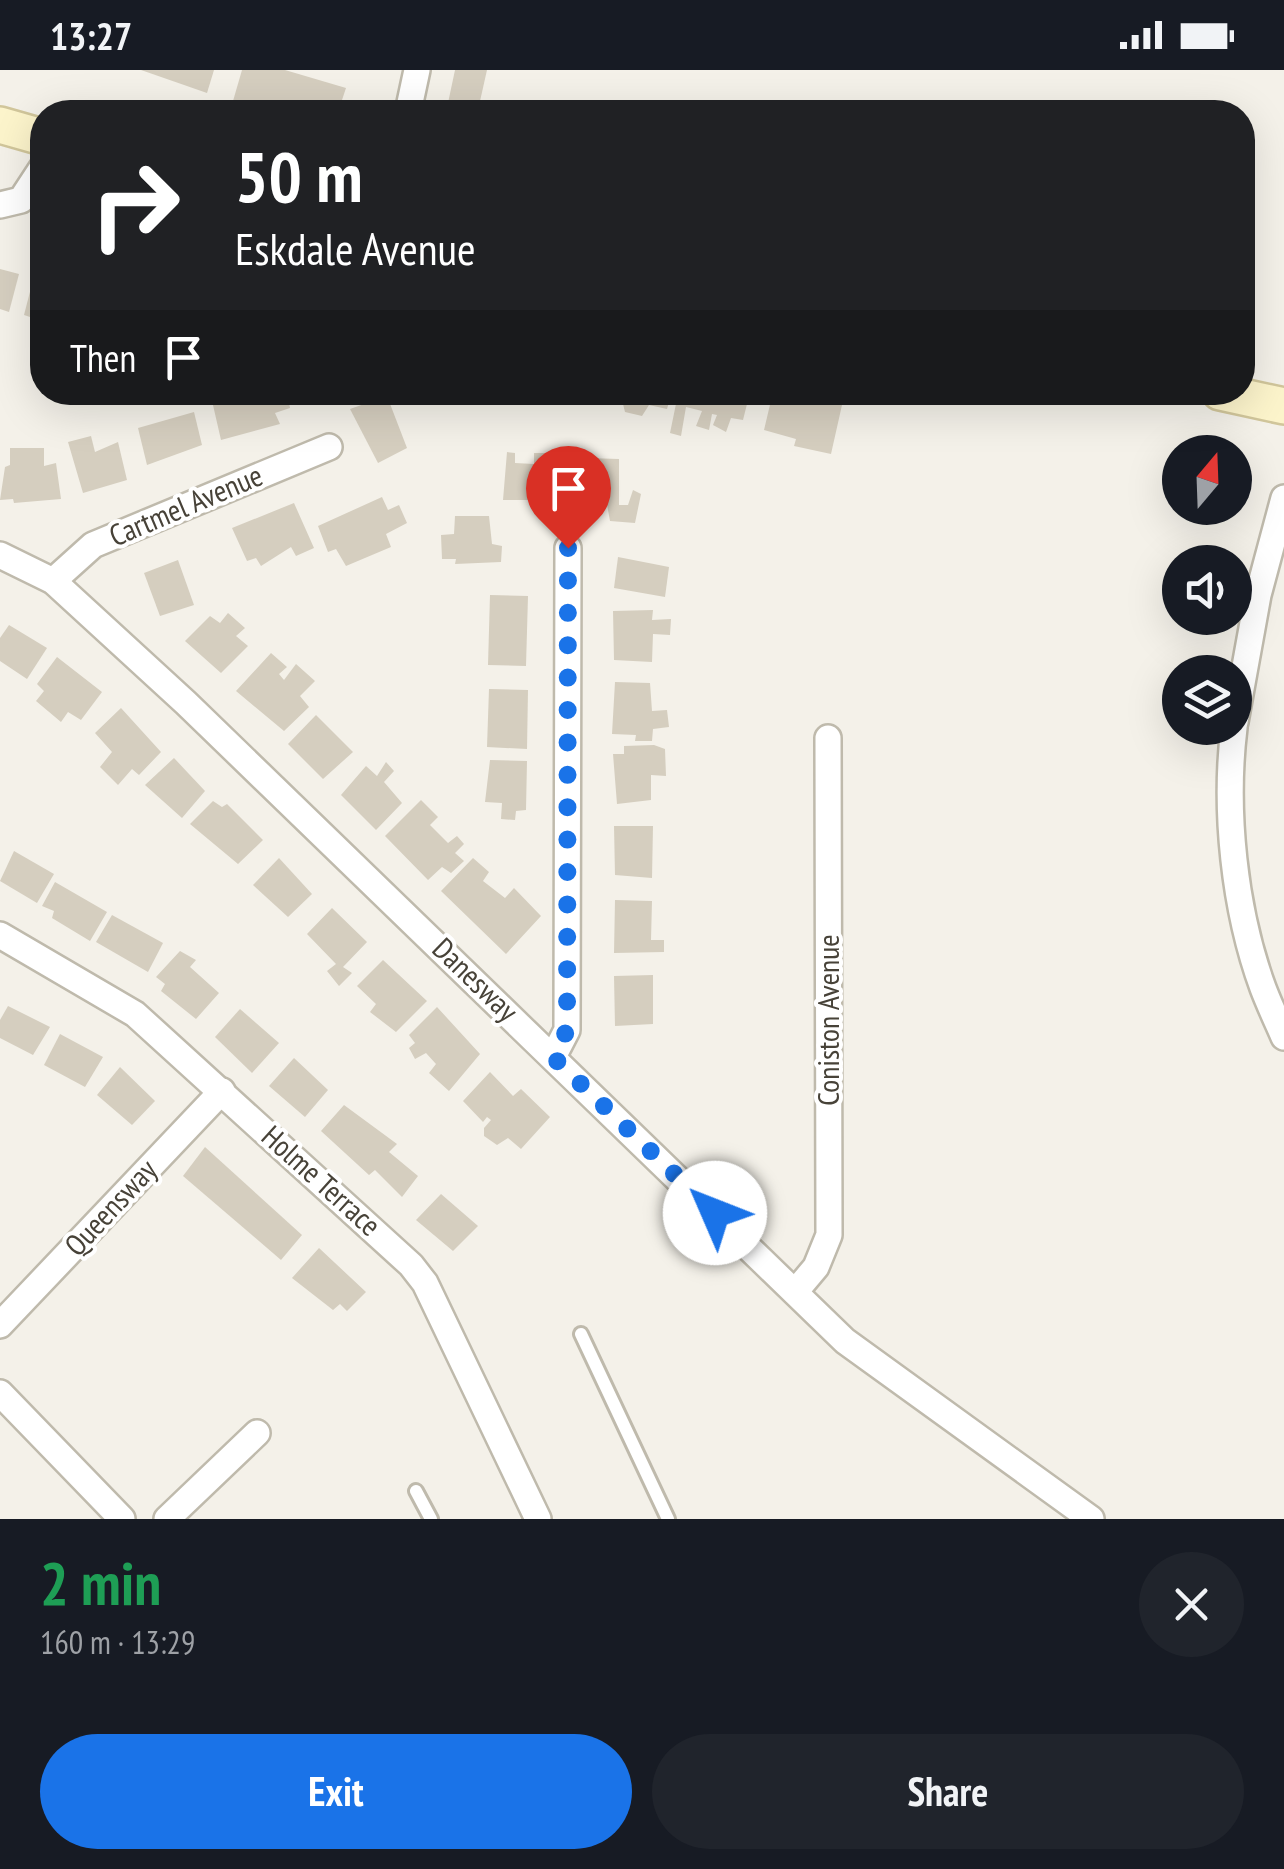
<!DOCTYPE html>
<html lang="en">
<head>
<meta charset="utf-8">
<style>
  :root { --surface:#171b24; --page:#20242c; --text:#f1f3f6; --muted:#9ea1a6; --accent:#1a73e8 }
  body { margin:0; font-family:"PT Sans Narrow",sans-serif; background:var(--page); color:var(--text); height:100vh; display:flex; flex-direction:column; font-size:38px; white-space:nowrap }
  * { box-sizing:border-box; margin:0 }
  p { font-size:32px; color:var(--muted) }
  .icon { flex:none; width:55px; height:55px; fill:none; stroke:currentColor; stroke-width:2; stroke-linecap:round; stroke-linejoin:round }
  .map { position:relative; height:1449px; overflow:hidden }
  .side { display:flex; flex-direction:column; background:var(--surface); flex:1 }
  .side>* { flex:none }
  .banner { position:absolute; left:30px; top:30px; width:1225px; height:305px; border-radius:40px; box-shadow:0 10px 40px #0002; background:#202124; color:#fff; overflow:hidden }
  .needle { width:65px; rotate:19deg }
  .buttons { position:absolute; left:1162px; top:365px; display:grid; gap:20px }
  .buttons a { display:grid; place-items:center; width:90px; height:90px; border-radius:50%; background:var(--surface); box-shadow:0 10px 40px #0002; font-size:50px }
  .pin { position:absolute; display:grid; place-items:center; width:85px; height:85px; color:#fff; margin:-102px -42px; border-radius:50% 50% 50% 0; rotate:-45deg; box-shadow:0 0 10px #0007 }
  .pin .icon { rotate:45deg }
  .me { position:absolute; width:110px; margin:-55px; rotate:314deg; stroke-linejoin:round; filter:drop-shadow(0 0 8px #0008) }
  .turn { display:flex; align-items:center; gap:35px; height:210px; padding:0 40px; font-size:45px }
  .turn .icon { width:130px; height:130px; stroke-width:2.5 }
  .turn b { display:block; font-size:70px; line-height:85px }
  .then { display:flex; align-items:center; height:95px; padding:0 40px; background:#0003; gap:20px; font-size:38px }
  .round { display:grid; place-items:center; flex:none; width:105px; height:105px; border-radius:52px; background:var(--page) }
  .summary { display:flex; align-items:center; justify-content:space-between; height:170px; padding:0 40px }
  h1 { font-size:60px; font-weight:800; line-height:75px; color:#1e9e55 }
  .action { display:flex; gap:20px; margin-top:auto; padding:20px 40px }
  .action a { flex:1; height:115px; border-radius:60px; background:var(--accent); color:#fff; font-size:40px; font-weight:800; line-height:115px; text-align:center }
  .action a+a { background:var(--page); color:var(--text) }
  .status { display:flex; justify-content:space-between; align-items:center; height:70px; padding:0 50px; background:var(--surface); direction:ltr }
  .status svg { height:28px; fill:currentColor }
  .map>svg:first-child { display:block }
  .building { fill:#d5cebf }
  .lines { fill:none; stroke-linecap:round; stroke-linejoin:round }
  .lane-casing { stroke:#bfbaac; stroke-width:18 }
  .street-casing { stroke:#bfbaac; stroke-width:30 }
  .secondary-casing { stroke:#d1c69b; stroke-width:40 }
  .lane { stroke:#fff; stroke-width:12 }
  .street { stroke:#fff; stroke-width:25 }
  .secondary { stroke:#fcf4cb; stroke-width:35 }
  .route { stroke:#1a73e8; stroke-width:18; stroke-dasharray:0 32.4 }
  .labels { text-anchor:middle; stroke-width:8; stroke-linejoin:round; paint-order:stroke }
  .street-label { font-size:30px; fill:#474238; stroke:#fff }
</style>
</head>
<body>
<div class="status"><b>13:27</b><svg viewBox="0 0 49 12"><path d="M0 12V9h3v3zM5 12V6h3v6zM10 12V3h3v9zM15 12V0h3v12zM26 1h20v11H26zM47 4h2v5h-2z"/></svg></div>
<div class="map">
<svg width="1284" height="1449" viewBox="0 0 1284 1449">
  <rect width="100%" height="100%" fill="#f4f1e9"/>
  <!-- building -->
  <g class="building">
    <polygon points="141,0 214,0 207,23"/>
    <polygon points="242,0 285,0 346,18 338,42 277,42 233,31"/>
    <polygon points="455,0 487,0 478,40 448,33"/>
    <polygon points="0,199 19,204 9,242 0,239"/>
    <polygon points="33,210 42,211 42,251 24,245"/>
    <polygon points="210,322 238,322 239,328 254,322 287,322 290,338 275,343 280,354 221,370"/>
    <polygon points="601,322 672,322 667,339 649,335 642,346 625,342 622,330"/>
    <polygon points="688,322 750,322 743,350 731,348 726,362 713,355 717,345 712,344 709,360 696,356 702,341 686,337 681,366 670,363 677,329 686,330"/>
    <polygon points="773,322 833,328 833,333 842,335 831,384 794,376 796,369 764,360"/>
    <polygon points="387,326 407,378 378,393 350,339"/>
    <polygon points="194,342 202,375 147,395 138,358"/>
    <polygon points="91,366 95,382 118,372 127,410 83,423 68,372"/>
    <polygon points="10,378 44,378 44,396 56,393 61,429 14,433 13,429 0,430 5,397 10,395"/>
    <polygon points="507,382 515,383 515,393 534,394 534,383 560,383 560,430 503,430"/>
    <polygon points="587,388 619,389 619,435 628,435 633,420 641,424 635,453 610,451 606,429 587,429"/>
    <polygon points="382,427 388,440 399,435 407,453 386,464 391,477 346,496 336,479 328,482 318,456"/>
    <polygon points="294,433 314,478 296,486 291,477 261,496 256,488 247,491 232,458"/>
    <polygon points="455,446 489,446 492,474 502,476 501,492 455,494 456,489 442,489 441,465 454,464"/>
    <polygon points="618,487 669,497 665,527 614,518"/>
    <polygon points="178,490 194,535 160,546 144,503"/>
    <polygon points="490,525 528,526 526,596 488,595"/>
    <polygon points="653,540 652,550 671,549 670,565 653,564 652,592 614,590 613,541"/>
    <polygon points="228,543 245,558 236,566 248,576 221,603 185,571 210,546 220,553"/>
    <polygon points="9,555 47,578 27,609 0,591 0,568"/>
    <polygon points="271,583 287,597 279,604 284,610 296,594 315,611 300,626 309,637 284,661 236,621"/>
    <polygon points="57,587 102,622 81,650 68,642 61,652 36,631 44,621 37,614"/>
    <polygon points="615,612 650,613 652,641 667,640 669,657 653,659 652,671 635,671 636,665 612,664"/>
    <polygon points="489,619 528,620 527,679 487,677"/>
    <polygon points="121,638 161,682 139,705 132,699 118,715 100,697 112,682 95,663"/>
    <polygon points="316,645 353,682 323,709 288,674"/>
    <polygon points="654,675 665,679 666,706 651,705 651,730 617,734 613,684 624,684 624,676"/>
    <polygon points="174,688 205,721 182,748 145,715"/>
    <polygon points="490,690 527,691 526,740 516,741 515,750 501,749 502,733 485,732"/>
    <polygon points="386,692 394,701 384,712 402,733 376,760 341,725 366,696 377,706"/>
    <polygon points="421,730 438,747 430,755 448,773 457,766 464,774 455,783 464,791 451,803 442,797 428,810 385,766"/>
    <polygon points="213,731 222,737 227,734 263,770 238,794 190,754"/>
    <polygon points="614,756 653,756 652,808 615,805"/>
    <polygon points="14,781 54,804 37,833 0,811"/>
    <polygon points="279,788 312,824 288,847 253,815"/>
    <polygon points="473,788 489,802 483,811 505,828 514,818 541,846 506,884 441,821"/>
    <polygon points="55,812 107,842 90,871 52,848 54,841 42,836"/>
    <polygon points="615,830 652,831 651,870 664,870 664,882 614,883"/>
    <polygon points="332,838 367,872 343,897 352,903 339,916 327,901 336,894 307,864"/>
    <polygon points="112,845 163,873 148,902 96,872"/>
    <polygon points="180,881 196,890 190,897 219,923 196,949 161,921 165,914 156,907"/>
    <polygon points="383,890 427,931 396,962 370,942 376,934 357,916"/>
    <polygon points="653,905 653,954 615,956 614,906"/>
    <polygon points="8,936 50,957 33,985 0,968 0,950"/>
    <polygon points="437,937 480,984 449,1021 429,1003 436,994 426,983 415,989 409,978 415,973 409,965"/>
    <polygon points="240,939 279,973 252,1003 215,967"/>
    <polygon points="60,964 103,987 85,1017 44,995"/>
    <polygon points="294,988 328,1020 305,1047 269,1016"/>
    <polygon points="120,997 155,1031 132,1055 97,1025"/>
    <polygon points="490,1002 513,1026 521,1019 550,1047 521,1079 508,1068 497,1075 484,1066 484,1058 491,1050 487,1047 483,1052 463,1031"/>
    <polygon points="344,1035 397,1074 389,1082 418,1106 402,1127 375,1100 369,1105 321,1061"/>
    <polygon points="205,1077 302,1165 281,1190 183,1106"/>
    <polygon points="441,1124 478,1156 453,1181 416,1150"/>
    <polygon points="319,1178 366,1222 347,1241 340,1234 333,1240 292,1208"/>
  </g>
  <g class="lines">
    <defs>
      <g id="lane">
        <polyline points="581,1264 668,1449"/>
        <polyline points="416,1421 431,1449"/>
      </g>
      <g id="street">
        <polyline points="408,42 417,0"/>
        <polyline points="0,135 21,130 42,98"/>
        <polyline points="0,485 53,511 186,633 845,1271 1091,1449"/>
        <polyline points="53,511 93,475 329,377"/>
        <polyline points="1235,652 1258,525 1284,428"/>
        <path d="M1234 658C1224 740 1234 839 1263 918 1269 934 1277 951 1284 967"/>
        <polyline points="0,865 135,944 411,1195 425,1213 538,1449"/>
        <polyline points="553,987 567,960 568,478"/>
        <polyline points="795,1222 816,1197 829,1165 828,668"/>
        <polyline points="0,1255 222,1021"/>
        <polyline points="0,1323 122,1449"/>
        <polyline points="167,1449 257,1363"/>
      </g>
      <g id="secondary">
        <polyline points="0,55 42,67"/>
        <polyline points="1220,322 1284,336"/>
      </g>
    </defs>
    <!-- lane casing -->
    <use href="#lane" class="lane-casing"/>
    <!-- street casing -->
    <use href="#street" class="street-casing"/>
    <!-- secondary casing -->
    <use href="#secondary" class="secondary-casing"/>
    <!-- lane -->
    <use href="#lane" class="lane"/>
    <!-- street -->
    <use href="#street" class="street"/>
    <!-- secondary -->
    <use href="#secondary" class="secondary"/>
  </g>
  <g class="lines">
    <!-- route -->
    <polyline class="route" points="568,478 567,960 553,987 715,1143"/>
  </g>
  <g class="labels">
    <!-- street labels -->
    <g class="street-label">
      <text transform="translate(186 436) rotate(-23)" y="10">Cartmel Avenue</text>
      <text transform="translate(475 910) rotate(44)" y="10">Danesway</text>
      <text transform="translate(829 950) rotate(-90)" y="10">Coniston Avenue</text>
      <text transform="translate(321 1111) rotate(42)" y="10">Holme Terrace</text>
      <text transform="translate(111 1138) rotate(-47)" y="10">Queensway</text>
    </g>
  </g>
</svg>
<div class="buttons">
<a><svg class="needle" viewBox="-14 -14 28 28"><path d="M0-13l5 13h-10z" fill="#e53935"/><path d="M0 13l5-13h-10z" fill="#9ea1a6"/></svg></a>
<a><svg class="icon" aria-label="sound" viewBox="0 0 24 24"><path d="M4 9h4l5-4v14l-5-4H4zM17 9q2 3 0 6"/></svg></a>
<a><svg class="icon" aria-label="layers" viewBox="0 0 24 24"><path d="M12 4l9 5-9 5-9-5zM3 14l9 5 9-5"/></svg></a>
</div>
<div class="pin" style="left:568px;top:478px;background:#d93025"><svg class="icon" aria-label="arrive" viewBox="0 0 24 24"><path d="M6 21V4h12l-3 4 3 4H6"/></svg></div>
<svg class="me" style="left:715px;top:1143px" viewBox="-20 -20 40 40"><circle r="19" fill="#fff"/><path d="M0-13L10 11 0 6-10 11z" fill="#1a73e8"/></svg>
<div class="banner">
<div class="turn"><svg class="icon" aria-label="right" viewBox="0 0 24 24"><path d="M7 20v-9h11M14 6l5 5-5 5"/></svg><div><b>50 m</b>Eskdale Avenue</div></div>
<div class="then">Then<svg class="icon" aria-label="arrive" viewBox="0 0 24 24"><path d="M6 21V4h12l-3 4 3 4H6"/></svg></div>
</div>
</div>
<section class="side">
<div class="summary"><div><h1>2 min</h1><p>160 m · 13:29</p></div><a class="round"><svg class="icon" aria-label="close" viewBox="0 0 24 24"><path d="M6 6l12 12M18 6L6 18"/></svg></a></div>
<div class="action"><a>Exit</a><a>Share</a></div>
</section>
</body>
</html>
